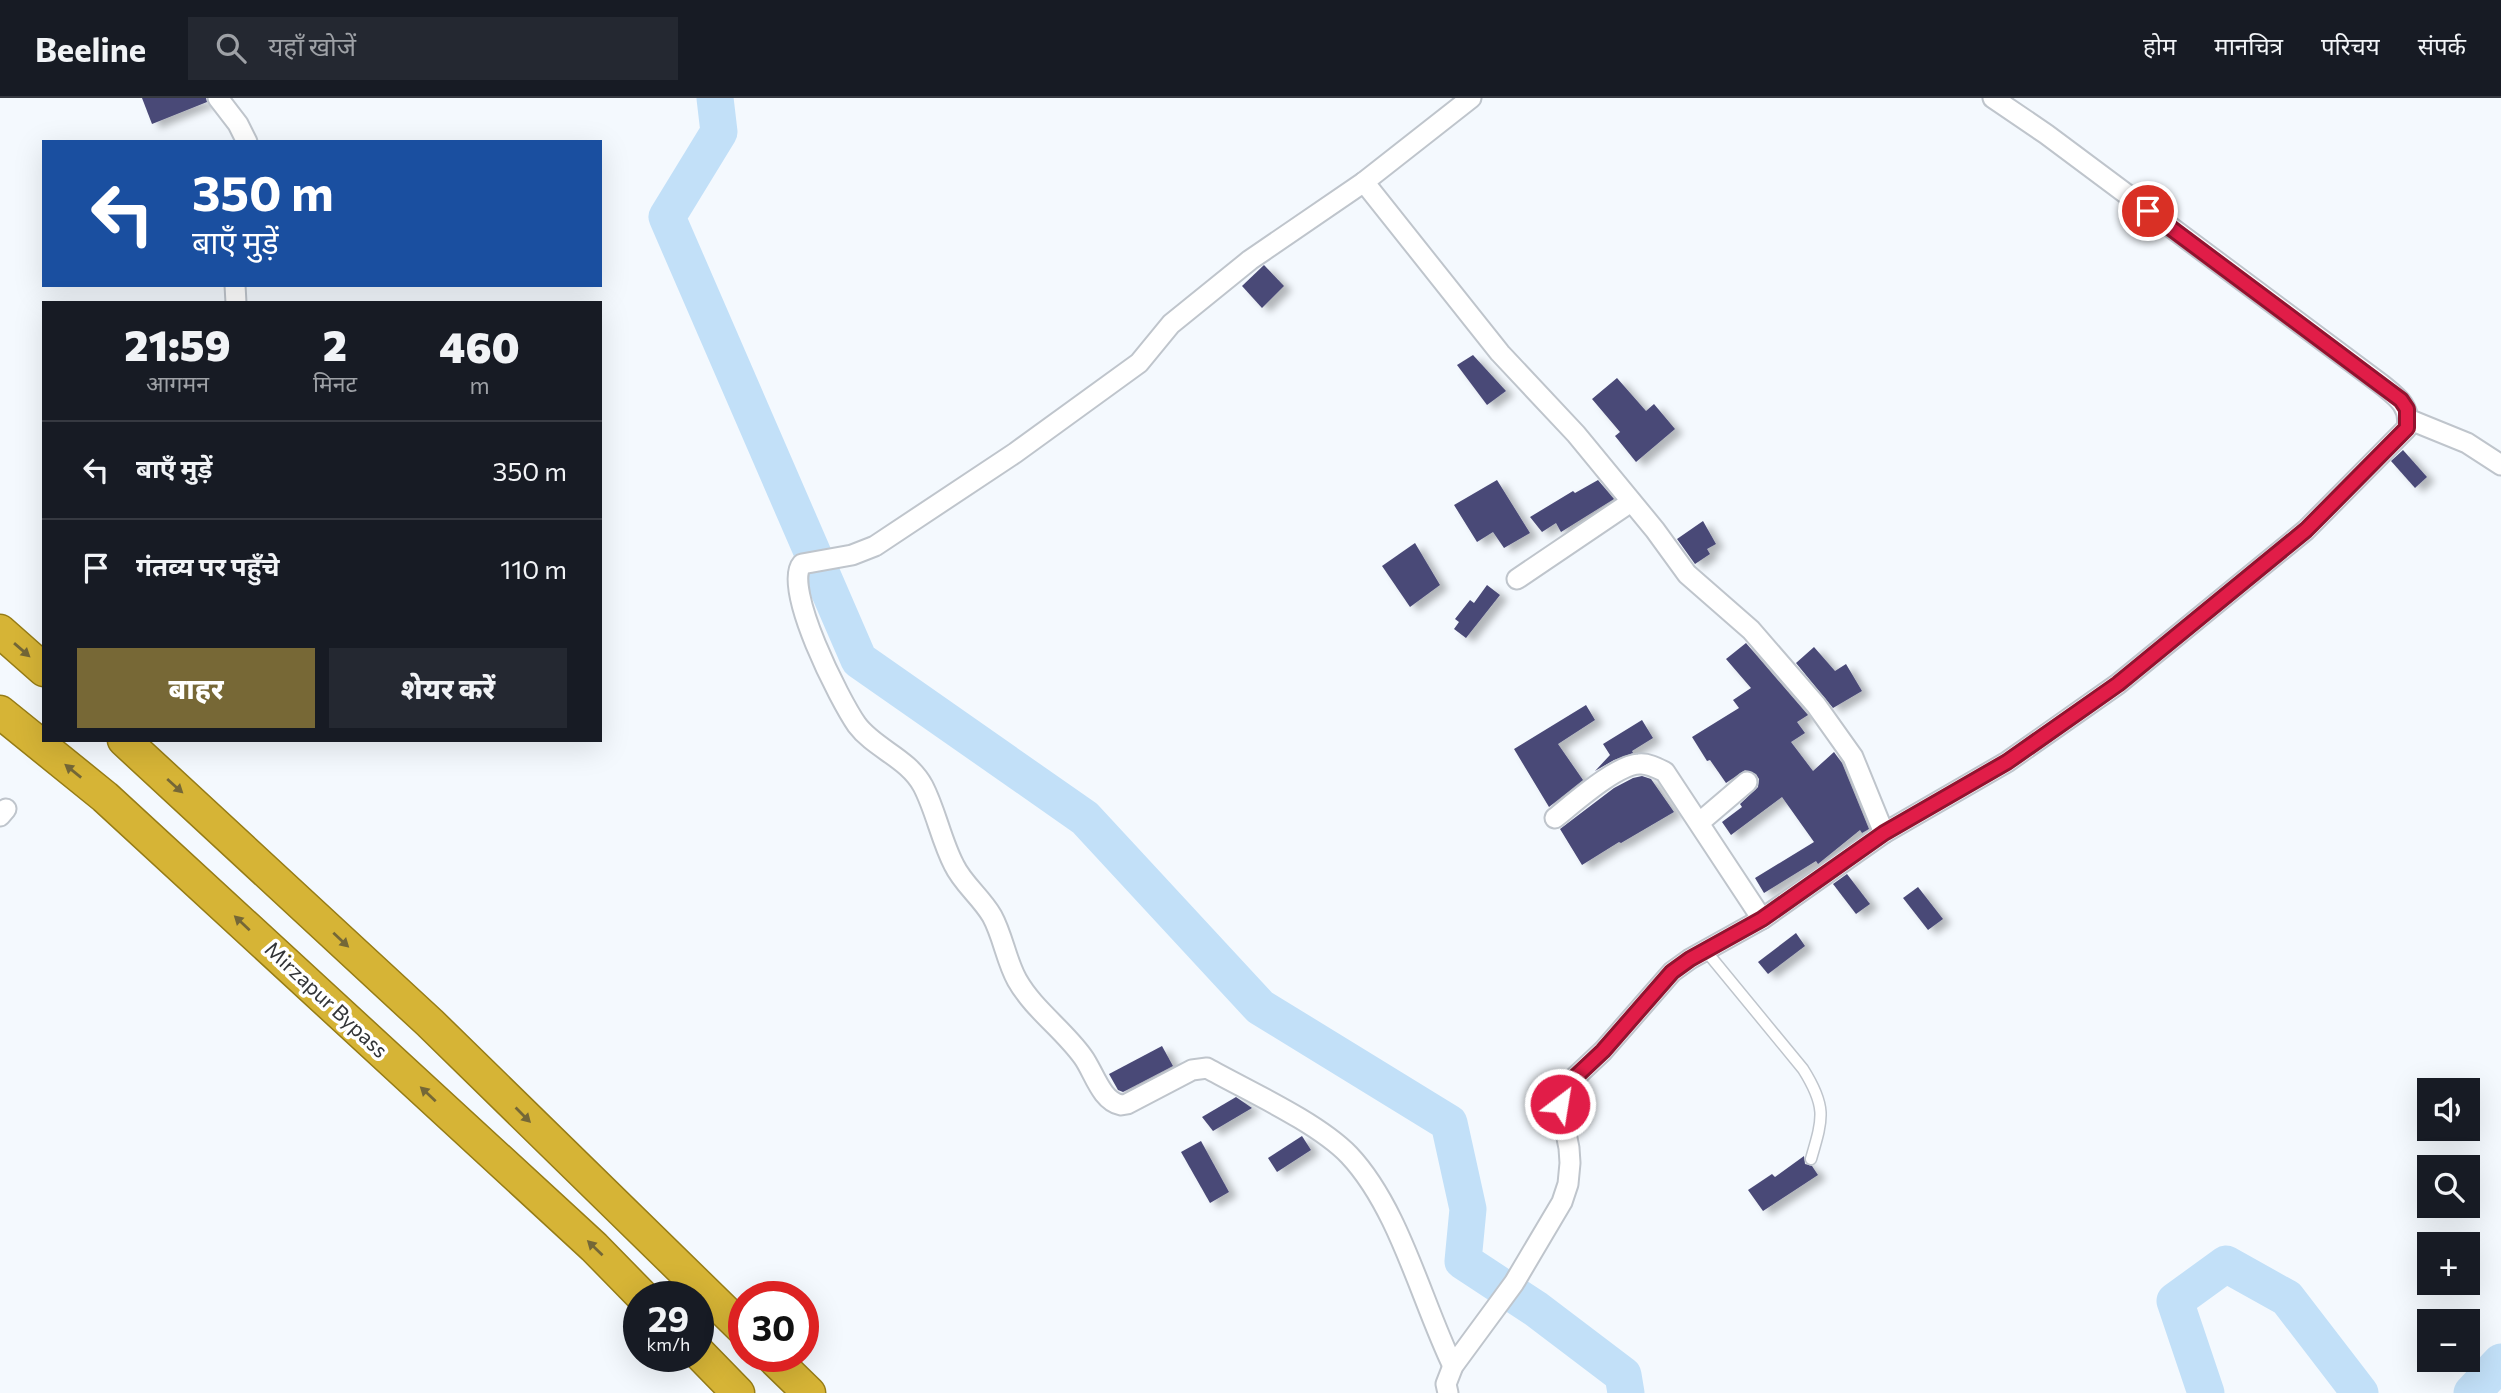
<!DOCTYPE html>
<html lang="hi">
<head>
<meta charset="utf-8">
<style>
  :root { --surface:#171b24; --page:#242831; --text:#f1f3f6; --muted:#9ea1a6; --line:#363941; --accent:#776836 }
  body { margin:0; font-family:Commissioner,"Noto Sans Devanagari",sans-serif; background:var(--page); color:var(--text); height:100vh; display:flex; flex-direction:column; font-size:26px; white-space:nowrap }
  * { box-sizing:border-box; margin:0 }
  p { font-size:23px; color:var(--muted) }
  .icon { flex:none; width:38px; height:38px; fill:none; stroke:currentColor; stroke-width:2; stroke-linecap:round; stroke-linejoin:round }
  .map { position:relative; flex:1; overflow:hidden }
  .drawer { position:absolute; left:42px; top:203px; width:560px; height:441px; display:flex; flex-direction:column; background:var(--surface); border-radius:0px; box-shadow:0 7px 28px #0002 }
  .drawer>* { flex:none }
  .hud { position:absolute; left:42px; top:42px; width:560px; height:147px; border-radius:0px; box-shadow:0 7px 28px #0002; background:#1a4fa0; color:#fff; overflow:hidden }
  .buttons { position:absolute; left:2417px; top:980px; display:grid; gap:14px }
  .buttons a { display:grid; place-items:center; width:63px; height:63px; border-radius:0px; background:var(--surface); box-shadow:0 7px 28px #0002; font-size:35px }
  .speed { position:absolute; left:623px; top:1183px; display:flex; gap:14px; font-size:35px; font-weight:700; text-align:center }
  .speed>* { display:grid; place-content:center; width:91px; height:91px; border-radius:50%; background:var(--surface); box-shadow:0 7px 28px #0002; line-height:1 }
  .speed small { font-size:18px; font-weight:400 }
  .speed .limit { border:10px solid #d22; background:#fff; color:#111 }
  .pin { position:absolute; display:grid; place-items:center; width:60px; height:60px; color:#fff; margin:-30px; border:4px solid #fff; border-radius:50%; box-shadow:0 2px 7px #0007 }
  .me { position:absolute; width:77px; margin:-38px; rotate:31deg; stroke-linejoin:round; filter:drop-shadow(0 0 5px #0008) }
  .turn { display:flex; align-items:center; gap:24px; height:147px; padding:0 35px; font-size:32px }
  .turn .icon { width:91px; height:91px; stroke-width:2.5 }
  .turn b { display:block; font-size:49px; line-height:60px }
  .eta { display:flex; justify-content:space-evenly; align-items:center; height:119px; text-align:center }
  .eta b { font-size:42px; font-weight:800; line-height:49px }
  .button { display:flex; gap:14px; margin-top:auto; padding:14px 35px }
  .button a { flex:1; height:80px; border-radius:0px; background:var(--accent); color:#fff; font-size:28px; font-weight:800; line-height:80px; text-align:center }
  .button a+a { background:var(--page); color:var(--text) }
  ul { padding:0; list-style:none }
  li { display:flex; align-items:center; gap:21px; height:98px; padding:0 35px; border-top:2px solid var(--line) }
  li div { flex:1 }
  li b { display:block; font-size:26px }
  li em { font-style:normal }
  header { display:flex; align-items:center; gap:42px; box-sizing:border-box; height:98px; padding:0 35px; background:var(--surface); border-bottom:2px solid var(--line) }
  header strong { font-size:33px }
  nav { display:flex; gap:38px; margin-inline-start:auto; font-size:24px }
  .search { width:490px; height:63px; background:var(--page); display:flex; align-items:center; gap:18px; box-sizing:border-box; padding:0 24px; border-radius:0px; color:var(--muted); font-size:26px }
  .map>svg:first-child { display:block }
  .lines { fill:none; stroke-linecap:round; stroke-linejoin:round }
  .river { stroke:#c2e0f8; stroke-width:37 }
  .building { fill:#4a4977; filter:url(#shadow) }
  .service-casing { stroke:#bfc5cc; stroke-width:13 }
  .minor-casing { stroke:#bfc5cc; stroke-width:23 }
  .trunk-casing { stroke:#967c16; stroke-width:35 }
  .service { stroke:#fff; stroke-width:10 }
  .minor { stroke:#fff; stroke-width:19 }
  .trunk { stroke:#d6b436; stroke-width:32 }
  .oneway { fill:#746737 }
  .route-casing { stroke:#92132f; stroke-width:18 }
  .route { stroke:#e11d48; stroke-width:12 }
  .labels { text-anchor:middle; stroke-width:7; stroke-linejoin:round; paint-order:stroke }
  .street-label { font-size:21px; fill:#323437; stroke:#fff }
</style>
</head>
<body>
<header>
<strong>Beeline</strong>
<div class="search"><svg class="icon" aria-label="search" viewBox="0 0 24 24"><circle cx="10" cy="10" r="6"/><path d="M15 15l6 6"/></svg>यहाँ खोजें</div>
<nav><a>होम</a><a>मानचित्र</a><a>परिचय</a><a>संपर्क</a></nav>
</header>
<div class="map">
<svg width="2501" height="1295" viewBox="0 0 2501 1295">
  <defs>
    <filter id="shadow"><feDropShadow dx="8" dy="4.5" stdDeviation="3.5" flood-color="#0004"/></filter>
  </defs>
  <rect width="100%" height="100%" fill="#f4f9fe"/>
  <g class="lines">
    <!-- river -->
    <g class="river">
      <polyline points="715,0 719,34 667,119 859,562 1085,720 1260,909 1449,1025 1468,1111 1463,1163 1536,1211 1623,1277 1626,1295"/>
      <polyline points="2206,1295 2175,1203 2226,1166 2287,1200 2360,1295"/>
      <polyline points="2472,1295 2501,1264"/>
    </g>
  </g>
  <!-- building -->
  <g class="building">
    <polygon points="142,0 206,0 207,4 152,26"/>
    <polygon points="1264,167 1284,188 1262,210 1242,188"/>
    <polygon points="1473,257 1506,293 1487,307 1457,267"/>
    <polygon points="1617,280 1646,313 1654,306 1675,331 1636,364 1615,338 1620,334 1592,301"/>
    <polygon points="2403,352 2427,379 2415,390 2391,363"/>
    <polygon points="1497,382 1530,435 1504,450 1493,434 1477,444 1454,407"/>
    <polygon points="1598,382 1614,401 1561,434 1556,425 1542,434 1530,419 1573,393 1575,395"/>
    <polygon points="1703,423 1716,446 1707,451 1710,456 1695,466 1677,441"/>
    <polygon points="1415,445 1440,487 1410,509 1382,468"/>
    <polygon points="1487,487 1500,497 1466,540 1454,531 1459,524 1455,521 1470,502 1474,505"/>
    <polygon points="1746,545 1808,617 1797,624 1805,635 1791,644 1813,673 1834,654 1842,665 1869,731 1862,735 1860,732 1818,766 1816,763 1764,795 1755,780 1814,744 1782,699 1731,737 1722,724 1742,709 1740,706 1758,689 1759,681 1756,676 1745,672 1726,685 1710,662 1707,663 1692,639 1739,610 1733,602 1751,590 1726,561"/>
    <polygon points="1814,549 1835,573 1846,566 1862,593 1833,610 1796,565"/>
    <polygon points="1586,607 1595,622 1558,646 1583,682 1549,709 1514,651"/>
    <polygon points="1642,622 1653,640 1632,653 1633,655 1614,662 1595,673 1610,657 1603,646"/>
    <polygon points="1642,678 1651,681 1674,714 1621,745 1619,744 1582,767 1560,731 1614,690 1633,680"/>
    <polygon points="1847,776 1870,806 1856,816 1833,786"/>
    <polygon points="1918,789 1943,821 1928,832 1903,800"/>
    <polygon points="1796,835 1805,848 1768,876 1758,864"/>
    <polygon points="1162,948 1173,968 1123,994 1118,992 1109,976"/>
    <polygon points="1236,999 1252,1010 1213,1033 1202,1019"/>
    <polygon points="1302,1038 1311,1052 1277,1074 1268,1060"/>
    <polygon points="1201,1043 1229,1094 1210,1105 1181,1054"/>
    <polygon points="1804,1058 1805,1066 1812,1068 1818,1077 1763,1113 1748,1092 1772,1076 1775,1079"/>
  </g>
  <g class="lines">
    <defs>
      <path id="service" d="M1706 853 1803 971C1827 1009 1823 1020 1811 1061"/>
      <g id="minor">
        <polyline points="218,0 238,26 247,44"/>
        <polyline points="1364,84 1500,255 1576,336 1655,432 1687,476 1751,532 1816,607 1853,659 1884,735"/>
        <polyline points="235,187 236,205"/>
        <polyline points="2408,321 2467,345 2501,367"/>
        <polyline points="1517,481 1631,404"/>
        <polyline points="0,718 6,711"/>
        <path d="M1555 720C1574 705 1616 667 1639 666 1648 665 1657 670 1665 674L1762 821"/>
        <polyline points="1700,724 1747,684"/>
        <path d="M1453 1268C1421 1202 1399 1110 1349 1057 1317 1024 1248 993 1207 970L1192 972 1127 1006 1121 1007C1101 1003 1094 974 1083 959 1063 931 1034 912 1017 882 1006 862 1003 838 992 818 981 799 963 786 954 767 941 742 936 713 923 688 908 660 875 651 857 627 840 603 782 489 802 466L852 457 875 448 1015 355 1139 265 1171 226 1250 162 1364 84 1471 0"/>
        <path d="M1448 1295 1446 1286 1453 1268 1514 1185 1562 1104 1568 1086 1570 1065 1569 1050 1560 1006 1563 994 1570 984 1603 953 1672 874 1690 861 1762 821 1884 735 2007 664 2118 586 2306 432 2407 330C2411 308 2397 299 2381 286L2046 36 1993 0"/>
      </g>
      <g id="trunk">
        <polyline points="0,533 44,572"/>
        <polyline points="0,614 105,699 594,1149 643,1199"/>
        <polyline points="124,642 430,925 744,1232"/>
        <polyline points="698,1254 738,1295"/>
        <polyline points="771,1258 809,1295"/>
      </g>
    </defs>
    <!-- service casing -->
    <use href="#service" class="service-casing"/>
    <!-- minor casing -->
    <use href="#minor" class="minor-casing"/>
    <!-- trunk casing -->
    <use href="#trunk" class="trunk-casing"/>
    <!-- service -->
    <use href="#service" class="service"/>
    <!-- minor -->
    <use href="#minor" class="minor"/>
    <!-- trunk -->
    <use href="#trunk" class="trunk"/>
  </g>
  <!-- one-way arrows -->
  <defs><path id="oneway-solid" d="M-6-.8H1V-3.2L6.5 0L1 3.2V.8H-6Z" transform="scale(1.75)"/></defs>
  <g class="oneway">
    <use href="#oneway-solid" transform="translate(22 552) rotate(41)"/>
    <use href="#oneway-solid" transform="translate(73 673) rotate(-141)"/>
    <use href="#oneway-solid" transform="translate(175 688) rotate(42)"/>
    <use href="#oneway-solid" transform="translate(242 825) rotate(-137)"/>
    <use href="#oneway-solid" transform="translate(341 842) rotate(43)"/>
    <use href="#oneway-solid" transform="translate(428 996) rotate(-137)"/>
    <use href="#oneway-solid" transform="translate(523 1017) rotate(45)"/>
    <use href="#oneway-solid" transform="translate(595 1150) rotate(-136)"/>
  </g>
  <g class="lines">
    <defs>
      <polyline id="route" points="1560,1006 1563,994 1570,984 1603,953 1672,874 1690,861 1762,821 1884,735 2007,664 2118,586 2306,432 2407,330 2407,311 2401,302 2148,113"/>
    </defs>
    <!-- route casing -->
    <use href="#route" class="route-casing"/>
    <!-- route -->
    <use href="#route" class="route"/>
  </g>
  <g class="labels">
    <!-- street labels -->
    <g class="street-label">
      <text transform="translate(326 902) rotate(43)" y="7">Mirzapur Bypass</text>
    </g>
  </g>
</svg>
<div class="buttons">
<a><svg class="icon" aria-label="sound" viewBox="0 0 24 24"><path d="M4 9h4l5-4v14l-5-4H4zM17 9q2 3 0 6"/></svg></a>
<a><svg class="icon" aria-label="search" viewBox="0 0 24 24"><circle cx="10" cy="10" r="6"/><path d="M15 15l6 6"/></svg></a>
<a>+</a>
<a>−</a>
</div>
<div class="speed"><div>29<small>km/h</small></div><div class="limit">30</div></div>
<div class="pin" style="left:2148px;top:113px;background:#d93025"><svg class="icon" aria-label="arrive" viewBox="0 0 24 24"><path d="M6 21V4h12l-3 4 3 4H6"/></svg></div>
<svg class="me" style="left:1560px;top:1006px" viewBox="-20 -20 40 40"><circle r="17" fill="#e11d48" stroke="#fff" stroke-width="3"/><path d="M0-11L8 9 0 5-8 9z" fill="#fff"/></svg>
<div class="hud">
<div class="turn"><svg class="icon" aria-label="left" viewBox="0 0 24 24"><path d="M17 20v-9H6M10 6l-5 5 5 5"/></svg><div><b>350 m</b>बाएँ मुड़ें</div></div>
</div>
<section class="drawer">
<div class="eta">
<div><b>21:59</b><p>आगमन</p></div>
<div><b>2</b><p>मिनट</p></div>
<div><b>460</b><p>m</p></div>
</div>
<ul>
<li><svg class="icon" aria-label="left" viewBox="0 0 24 24"><path d="M17 20v-9H6M10 6l-5 5 5 5"/></svg><div><b>बाएँ मुड़ें</b></div><em>350 m</em></li>
<li><svg class="icon" aria-label="arrive" viewBox="0 0 24 24"><path d="M6 21V4h12l-3 4 3 4H6"/></svg><div><b>गंतव्य पर पहुँचे</b></div><em>110 m</em></li>
</ul>
<div class="button"><a>बाहर</a><a>शेयर करें</a></div>
</section>
</div>
</body>
</html>
